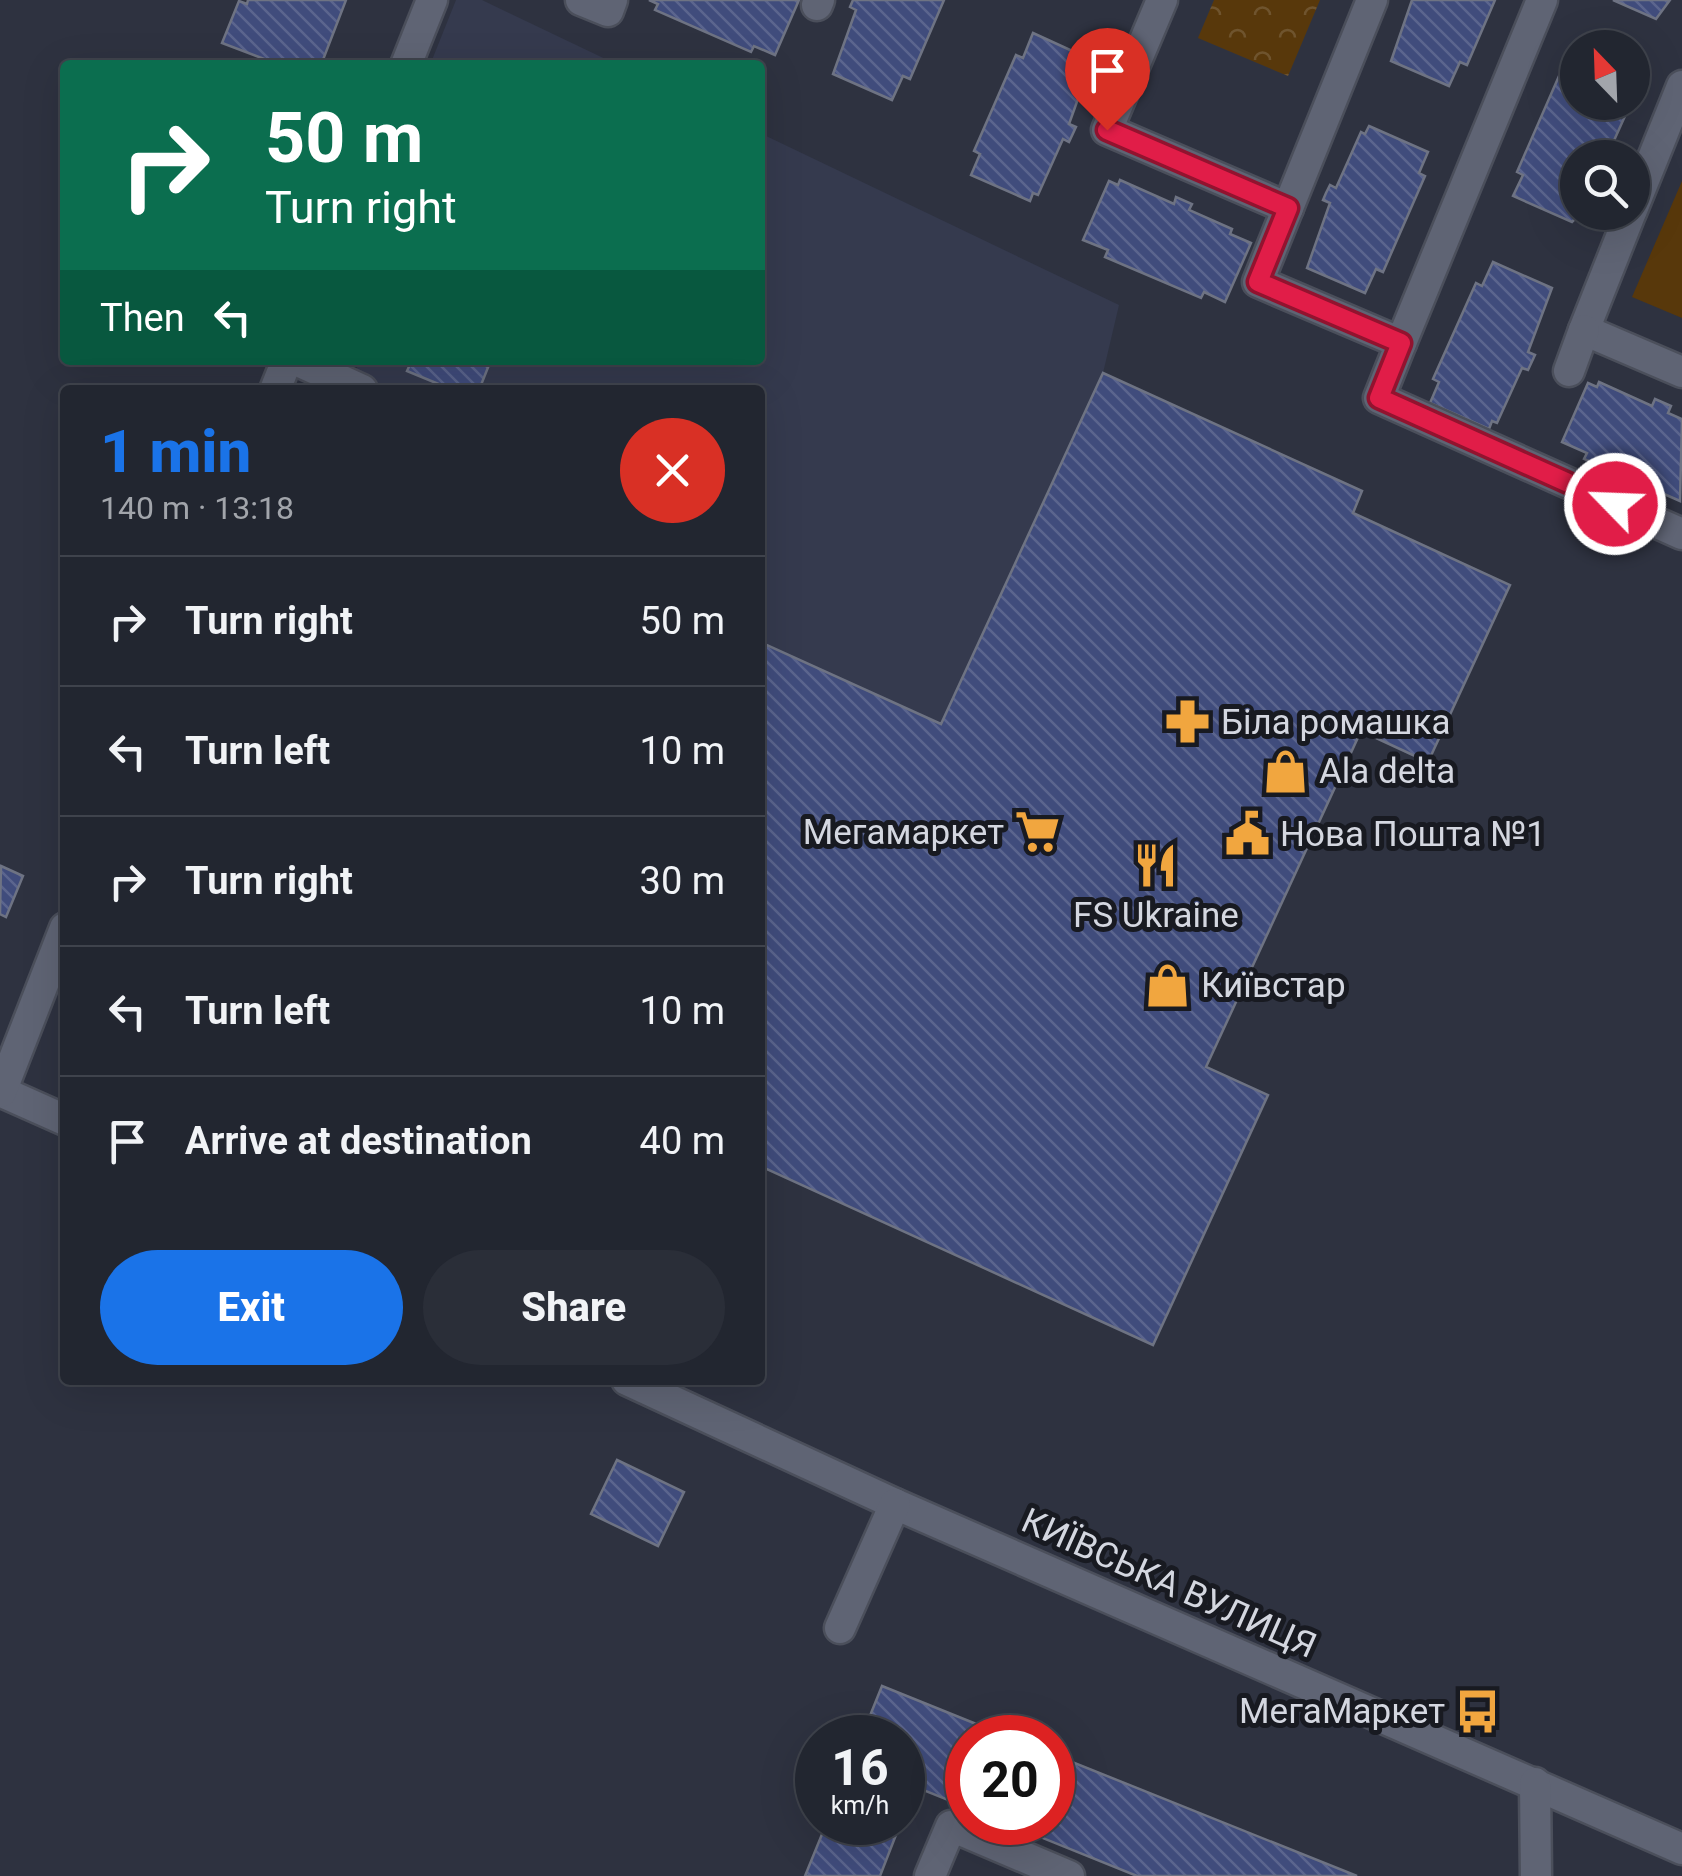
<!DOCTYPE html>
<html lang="en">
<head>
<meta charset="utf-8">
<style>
  :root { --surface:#222630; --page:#2a2e38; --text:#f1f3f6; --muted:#a2a5ab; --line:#3f434c; --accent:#1a73e8 }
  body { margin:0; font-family:Roboto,sans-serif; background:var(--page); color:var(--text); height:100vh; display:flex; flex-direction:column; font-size:38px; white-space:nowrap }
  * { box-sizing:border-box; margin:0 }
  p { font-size:32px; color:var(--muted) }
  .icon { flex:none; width:55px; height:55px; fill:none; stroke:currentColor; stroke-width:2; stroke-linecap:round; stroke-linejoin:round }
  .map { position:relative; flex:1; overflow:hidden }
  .details { position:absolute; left:60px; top:385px; width:705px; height:1000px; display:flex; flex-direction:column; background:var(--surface); border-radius:10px; box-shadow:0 10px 40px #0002,0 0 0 2px var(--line) }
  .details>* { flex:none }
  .guide { position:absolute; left:60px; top:60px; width:705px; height:305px; border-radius:10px; box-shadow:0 10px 40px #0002,0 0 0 2px var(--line); background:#0b6e4f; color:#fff; overflow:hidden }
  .needle { width:65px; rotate:337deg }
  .buttons { position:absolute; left:1560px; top:30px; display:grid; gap:20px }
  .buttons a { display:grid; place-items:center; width:90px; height:90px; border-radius:50%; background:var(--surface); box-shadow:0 10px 40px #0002,0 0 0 2px var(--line); font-size:50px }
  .speed { position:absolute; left:795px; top:1715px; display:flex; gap:20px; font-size:50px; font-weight:700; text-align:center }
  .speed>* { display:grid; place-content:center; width:130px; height:130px; border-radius:50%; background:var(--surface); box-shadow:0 10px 40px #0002,0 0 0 2px var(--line); line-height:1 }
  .speed small { font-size:25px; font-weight:400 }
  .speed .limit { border:15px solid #d22; background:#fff; color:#111 }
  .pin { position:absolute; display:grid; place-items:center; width:85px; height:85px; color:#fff; margin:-102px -42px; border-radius:50% 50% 50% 0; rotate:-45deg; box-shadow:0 0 10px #0007 }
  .pin .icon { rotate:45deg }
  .me { position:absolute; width:110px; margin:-55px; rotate:294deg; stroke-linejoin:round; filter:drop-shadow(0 0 8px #0008) }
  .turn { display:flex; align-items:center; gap:35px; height:210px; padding:0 40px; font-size:45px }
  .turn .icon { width:130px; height:130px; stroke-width:2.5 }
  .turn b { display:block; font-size:70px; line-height:85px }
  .then { display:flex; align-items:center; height:95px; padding:0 40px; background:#0003; gap:20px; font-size:38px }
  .round { display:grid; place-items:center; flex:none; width:105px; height:105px; border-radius:52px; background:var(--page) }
  .overview { display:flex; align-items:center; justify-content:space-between; height:170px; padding:0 40px }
  h1 { font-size:60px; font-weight:800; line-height:75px; color:var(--accent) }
  .button { display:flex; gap:20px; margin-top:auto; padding:20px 40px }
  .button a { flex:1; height:115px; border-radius:60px; background:var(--accent); color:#fff; font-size:40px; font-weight:800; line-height:115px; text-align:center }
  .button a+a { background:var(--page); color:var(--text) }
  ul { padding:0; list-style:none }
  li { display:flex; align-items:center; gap:30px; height:130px; padding:0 40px; border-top:2px solid var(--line) }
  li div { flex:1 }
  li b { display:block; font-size:38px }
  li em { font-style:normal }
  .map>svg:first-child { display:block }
  .built { fill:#353a4e }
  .park { fill:url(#park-crowns) }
  .pitch { fill:#58380b }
  .building { fill:url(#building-back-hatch); stroke:#6e7383; stroke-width:2.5 }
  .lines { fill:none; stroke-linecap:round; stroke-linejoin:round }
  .minor-casing { stroke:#4b4f5b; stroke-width:35 }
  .minor { stroke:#5f6474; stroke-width:30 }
  .route-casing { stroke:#92132f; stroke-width:25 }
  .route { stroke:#e11d48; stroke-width:18 }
  .labels { text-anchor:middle; stroke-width:10; stroke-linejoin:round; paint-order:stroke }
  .poi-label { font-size:35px; fill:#d4d7e0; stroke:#181a21; text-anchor:start }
  .street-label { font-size:35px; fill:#d4d7e0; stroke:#181a21 }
</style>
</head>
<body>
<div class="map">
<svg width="1682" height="1876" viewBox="0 0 1682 1876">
  <defs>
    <pattern id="park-crowns" width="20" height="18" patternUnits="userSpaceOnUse" patternTransform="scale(2.5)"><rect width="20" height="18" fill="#58380b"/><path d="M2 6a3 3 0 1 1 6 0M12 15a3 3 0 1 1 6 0" fill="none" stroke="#6f542e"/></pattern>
    <pattern id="building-back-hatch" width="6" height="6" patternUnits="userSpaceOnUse" patternTransform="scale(2.5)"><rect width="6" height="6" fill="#404c7c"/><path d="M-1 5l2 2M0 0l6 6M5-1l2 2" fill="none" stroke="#5b658e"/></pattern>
  </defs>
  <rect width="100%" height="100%" fill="#2e3240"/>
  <!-- built -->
  <g class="built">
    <polygon points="456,0 482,0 618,65 430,65"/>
    <polygon points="760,133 1119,305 1103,373 941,724 760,642 760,390 348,390 360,360 760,360"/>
  </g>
  <!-- park -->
  <polygon class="park" points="1214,0 1320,0 1288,76 1198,38"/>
  <!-- pitch -->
  <polygon class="pitch" points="1682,181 1682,318 1632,297"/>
  <!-- building -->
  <g class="building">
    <polygon points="248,0 346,0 321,65 280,65 222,43 239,1 247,4"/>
    <polygon points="649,0 799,0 775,55 754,46 751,52 655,10 658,4"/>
    <polygon points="853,0 944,0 910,79 903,76 892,100 833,74 856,10 850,7"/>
    <polygon points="1412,0 1495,0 1467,65 1460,62 1449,86 1391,61"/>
    <polygon points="1613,0 1670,0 1656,19"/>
    <polygon points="1033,33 1092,60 1069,124 1076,127 1069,142 1063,139 1038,195 1033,193 1030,201 971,175 980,154 974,151 1016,55 1023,58"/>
    <polygon points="1576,55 1578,102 1630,105 1612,145 1618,148 1614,158 1578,158 1578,212 1582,212 1572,222 1513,196 1523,175 1517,172 1559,76 1565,79"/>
    <polygon points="1369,126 1428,152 1419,173 1425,176 1383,272 1376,269 1365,293 1307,268 1330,203 1323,200 1326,193 1330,185 1336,188 1361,132 1365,134"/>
    <polygon points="1120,180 1174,204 1176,197 1192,204 1189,210 1232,229 1230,234 1251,243 1225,302 1204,292 1201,298 1105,257 1108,250 1083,240 1109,181 1118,185"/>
    <polygon points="1493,262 1552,288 1528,352 1535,355 1528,370 1522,368 1497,423 1492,421 1489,429 1430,403 1439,382 1433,379 1476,283 1482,286"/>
    <polygon points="412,360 477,360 489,365 479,390 453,390 407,371"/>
    <polygon points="1103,373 1362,491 1353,513 1510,585 1428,762 1361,731 1206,1067 1268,1095 1153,1345 760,1166 760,642 941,724"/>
    <polygon points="1599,382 1652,406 1655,399 1671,406 1668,413 1682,419 1680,501 1584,459 1587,453 1562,442 1588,383 1597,387"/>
    <polygon points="1,866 23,876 6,917 0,914"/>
    <polygon points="617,1460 684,1492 658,1546 591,1514"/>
    <polygon points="882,1686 1011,1738 968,1738 968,1808 916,1787 902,1819 902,1738 861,1738"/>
    <polygon points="1052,1754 1357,1876 1137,1876 1003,1822 1052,1822"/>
    <polygon points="827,1822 901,1822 880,1876 805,1876"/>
  </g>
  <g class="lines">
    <defs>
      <g id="minor">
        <polyline points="581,0 608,11 612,0"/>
        <polyline points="1162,0 1107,130 1288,208"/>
        <polyline points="1372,0 1258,282 1401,343 1379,398 1682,534"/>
        <polyline points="817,5 819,0"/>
        <polyline points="406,65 432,0"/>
        <polyline points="1632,210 1682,86"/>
        <polyline points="1631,212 1584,330 1682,372"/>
        <polyline points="1401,343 1542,0"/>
        <polyline points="296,360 362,390"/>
        <polyline points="1569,371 1584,330"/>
        <polyline points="275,390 287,360"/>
        <polyline points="0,1091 65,1120"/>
        <polyline points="1,1092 65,928"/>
        <polyline points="627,1380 895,1504 1682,1849"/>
        <polyline points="840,1628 895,1504"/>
        <polyline points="1535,1783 1536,1876"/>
        <polyline points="930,1876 951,1826 1069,1876"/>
      </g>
    </defs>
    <!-- minor casing -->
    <use href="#minor" class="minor-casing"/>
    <!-- minor -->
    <use href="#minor" class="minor"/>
  </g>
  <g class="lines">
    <defs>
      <polyline id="route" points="1107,130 1288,208 1258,282 1401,343 1379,398 1615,504"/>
    </defs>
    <!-- route casing -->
    <use href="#route" class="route-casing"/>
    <!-- route -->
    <use href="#route" class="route"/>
  </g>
  <!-- icons -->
  <defs>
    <symbol id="pharmacy-bare" viewBox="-9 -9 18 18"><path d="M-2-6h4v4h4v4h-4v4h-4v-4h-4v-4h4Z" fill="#f1a63f" stroke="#181a21" stroke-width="2.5" paint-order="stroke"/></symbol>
    <symbol id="shop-bare" viewBox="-9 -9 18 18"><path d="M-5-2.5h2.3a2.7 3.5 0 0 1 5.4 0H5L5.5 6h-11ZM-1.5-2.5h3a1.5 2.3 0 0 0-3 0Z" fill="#f1a63f" stroke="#181a21" stroke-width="2.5" paint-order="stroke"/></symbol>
    <symbol id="supermarket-bare" viewBox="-9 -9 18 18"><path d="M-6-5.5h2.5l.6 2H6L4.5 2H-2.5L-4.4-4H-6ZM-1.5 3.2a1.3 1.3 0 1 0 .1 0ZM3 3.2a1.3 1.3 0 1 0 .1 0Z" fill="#f1a63f" stroke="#181a21" stroke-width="2.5" paint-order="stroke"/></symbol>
    <symbol id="civic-bare" viewBox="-9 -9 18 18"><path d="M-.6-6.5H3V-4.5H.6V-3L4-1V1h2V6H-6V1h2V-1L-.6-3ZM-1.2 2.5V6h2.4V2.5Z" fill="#f1a63f" stroke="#181a21" stroke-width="2.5" paint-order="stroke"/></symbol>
    <symbol id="restaurant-bare" viewBox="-9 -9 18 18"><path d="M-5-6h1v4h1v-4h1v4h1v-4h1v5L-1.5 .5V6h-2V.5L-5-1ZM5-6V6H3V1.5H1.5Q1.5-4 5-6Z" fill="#f1a63f" stroke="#181a21" stroke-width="2.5" paint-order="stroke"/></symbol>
    <symbol id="bus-bare" viewBox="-9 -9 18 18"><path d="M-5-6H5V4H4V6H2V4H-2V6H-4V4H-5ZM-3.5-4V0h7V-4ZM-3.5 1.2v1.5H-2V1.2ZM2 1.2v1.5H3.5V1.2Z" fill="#f1a63f" stroke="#181a21" stroke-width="2.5" paint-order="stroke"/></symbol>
  </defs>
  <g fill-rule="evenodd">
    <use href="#pharmacy-bare" x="1156" y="690" width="63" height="63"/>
    <use href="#shop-bare" x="1254" y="740" width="63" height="63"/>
    <use href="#supermarket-bare" x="1006" y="800" width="63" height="63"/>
    <use href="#civic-bare" x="1216" y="802" width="63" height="63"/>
    <use href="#restaurant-bare" x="1124" y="834" width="63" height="63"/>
    <use href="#shop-bare" x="1136" y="954" width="63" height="63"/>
    <use href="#bus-bare" x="1446" y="1680" width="63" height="63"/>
  </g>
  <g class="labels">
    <!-- poi labels -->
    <g class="poi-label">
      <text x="1221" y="734">Біла ромашка</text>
      <text x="1319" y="783">Ala delta</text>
      <text x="1004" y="844" text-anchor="end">Мегамаркет</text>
      <text x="1280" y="846">Нова Пошта №1</text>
      <text x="1156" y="927" text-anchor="middle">FS Ukraine</text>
      <text x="1201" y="997">Київстар</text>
      <text x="1445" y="1723" text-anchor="end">МегаМаркет</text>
    </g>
    <!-- street labels -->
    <g class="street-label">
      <text transform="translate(1169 1583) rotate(24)" y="12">КИЇВСЬКА ВУЛИЦЯ</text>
    </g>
  </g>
</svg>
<div class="buttons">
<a><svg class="needle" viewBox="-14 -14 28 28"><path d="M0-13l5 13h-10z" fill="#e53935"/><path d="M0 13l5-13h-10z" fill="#a2a5ab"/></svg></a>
<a><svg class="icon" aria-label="search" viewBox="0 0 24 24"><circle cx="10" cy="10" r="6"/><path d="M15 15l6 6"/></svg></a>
</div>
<div class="speed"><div>16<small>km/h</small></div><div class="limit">20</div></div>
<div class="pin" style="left:1107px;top:130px;background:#d93025"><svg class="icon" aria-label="arrive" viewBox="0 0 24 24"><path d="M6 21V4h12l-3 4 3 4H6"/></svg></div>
<svg class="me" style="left:1615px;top:504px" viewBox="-20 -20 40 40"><circle r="17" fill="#e11d48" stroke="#fff" stroke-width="3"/><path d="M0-11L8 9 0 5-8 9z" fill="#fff"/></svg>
<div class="guide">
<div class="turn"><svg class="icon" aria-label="right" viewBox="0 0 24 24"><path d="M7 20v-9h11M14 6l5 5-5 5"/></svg><div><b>50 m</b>Turn right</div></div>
<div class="then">Then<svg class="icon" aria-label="left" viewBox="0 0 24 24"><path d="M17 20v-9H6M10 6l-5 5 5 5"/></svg></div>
</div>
<section class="details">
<div class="overview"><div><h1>1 min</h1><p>140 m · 13:18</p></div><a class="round" style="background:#d93025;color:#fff"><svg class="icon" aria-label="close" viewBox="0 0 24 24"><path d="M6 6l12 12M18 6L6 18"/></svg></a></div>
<ul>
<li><svg class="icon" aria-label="right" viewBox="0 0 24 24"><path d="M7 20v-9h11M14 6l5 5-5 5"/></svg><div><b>Turn right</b></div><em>50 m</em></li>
<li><svg class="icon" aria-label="left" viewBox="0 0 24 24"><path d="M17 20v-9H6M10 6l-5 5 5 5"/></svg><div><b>Turn left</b></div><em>10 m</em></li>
<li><svg class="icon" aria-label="right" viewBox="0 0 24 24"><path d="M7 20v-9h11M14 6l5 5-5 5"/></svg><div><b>Turn right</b></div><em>30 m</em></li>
<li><svg class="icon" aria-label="left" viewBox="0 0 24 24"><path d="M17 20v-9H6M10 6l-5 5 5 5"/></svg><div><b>Turn left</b></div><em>10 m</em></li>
<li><svg class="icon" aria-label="arrive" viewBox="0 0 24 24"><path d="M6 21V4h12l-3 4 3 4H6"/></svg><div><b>Arrive at destination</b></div><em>40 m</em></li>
</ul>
<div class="button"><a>Exit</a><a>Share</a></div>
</section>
</div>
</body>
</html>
